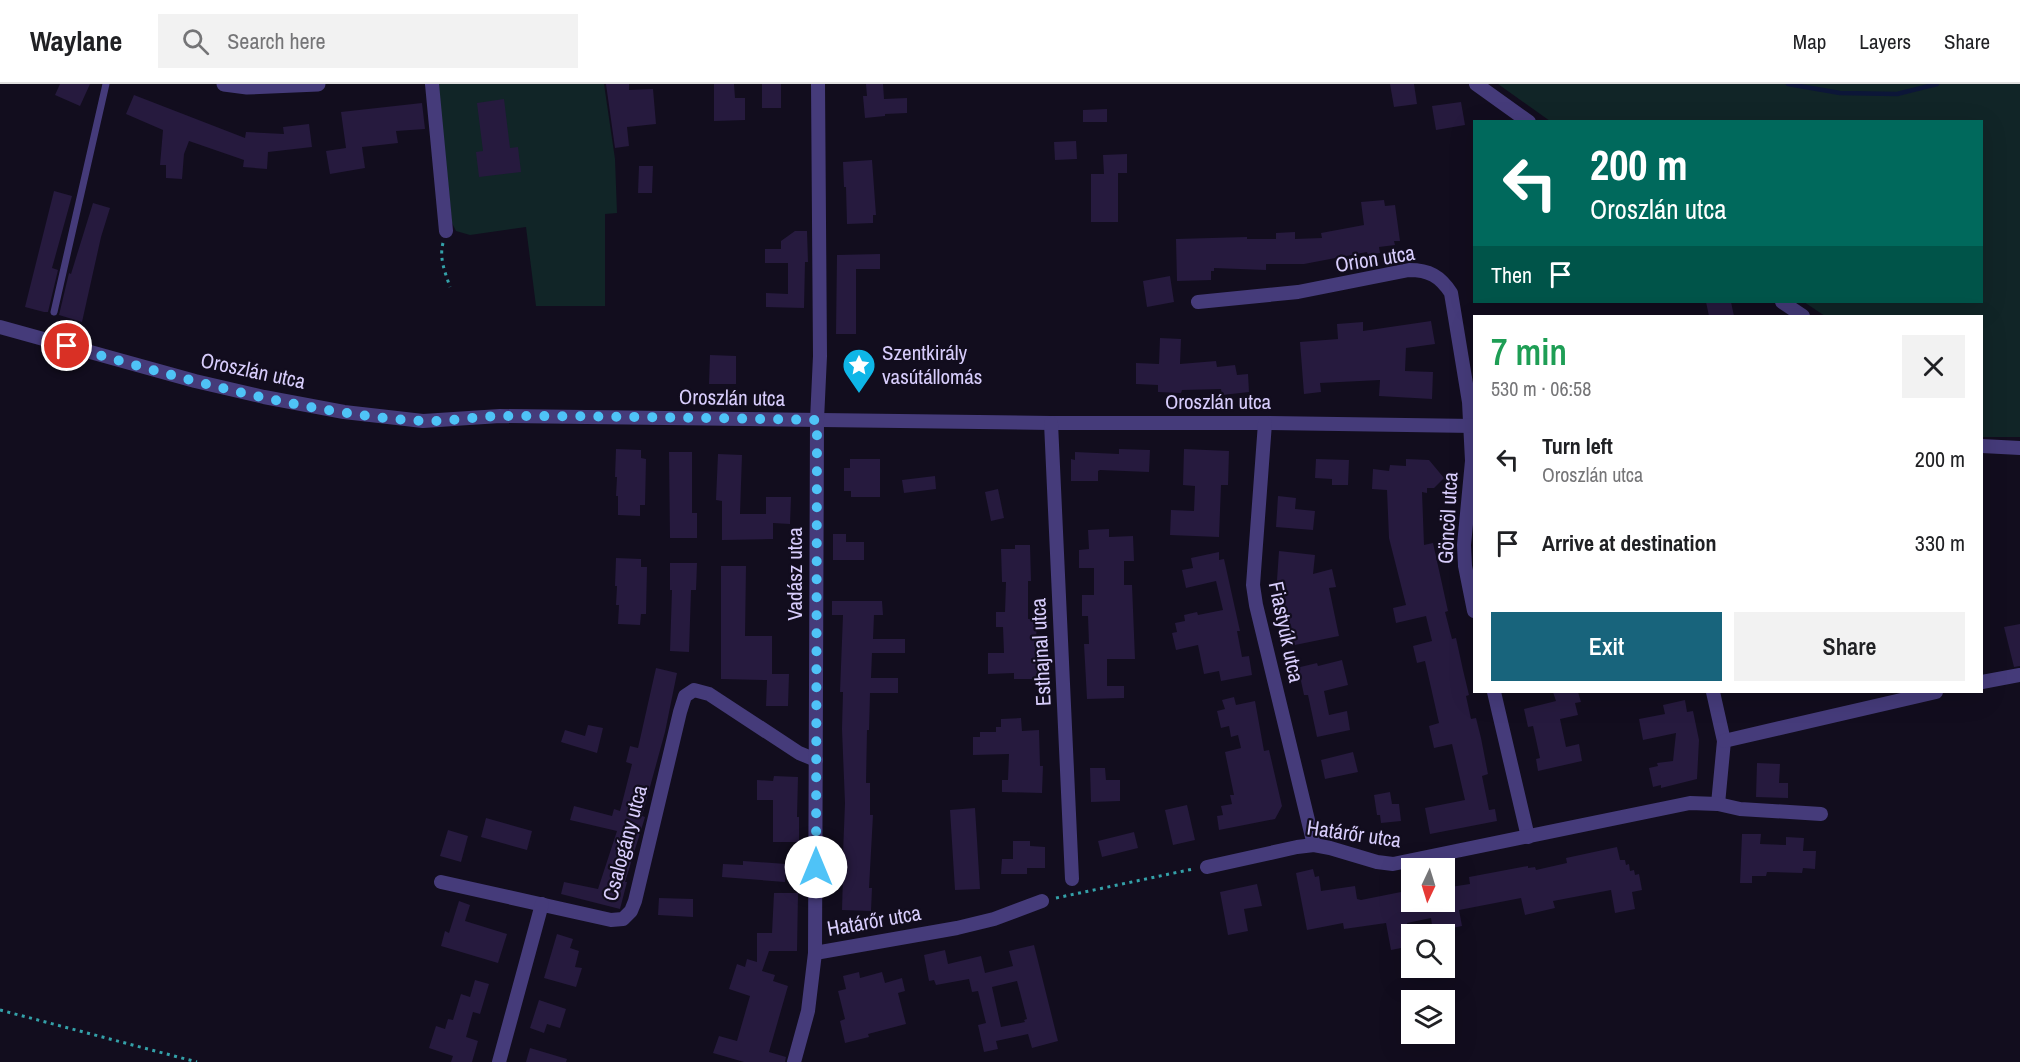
<!DOCTYPE html>
<html lang="en">
<head>
<meta charset="utf-8">
<style>
  :root { --surface:#fff; --page:#f2f2f2; --text:#202124; --muted:#757577; --line:#e0e0e0; --accent:#18647c }
  body { margin:0; font-family:"Archivo Narrow",sans-serif; background:var(--page); color:var(--text); height:100vh; display:flex; flex-direction:column; font-size:22px; white-space:nowrap }
  * { box-sizing:border-box; margin:0 }
  p { font-size:20px; color:var(--muted) }
  .icon { flex:none; width:33px; height:33px; fill:none; stroke:currentColor; stroke-width:2; stroke-linecap:round; stroke-linejoin:round }
  .map { position:relative; flex:1; overflow:hidden }
  .side { position:absolute; left:1473px; top:231px; width:510px; height:378px; display:flex; flex-direction:column; background:var(--surface); border-radius:0px; box-shadow:0 6px 24px #0002 }
  .side>* { flex:none }
  .hud { position:absolute; left:1473px; top:36px; width:510px; height:183px; border-radius:0px; box-shadow:0 6px 24px #0002; background:#00695c; color:#fff; overflow:hidden }
  .needle { width:39px; rotate:184deg }
  .tools { position:absolute; left:1401px; top:774px; display:grid; gap:12px }
  .tools a { display:grid; place-items:center; width:54px; height:54px; border-radius:0px; background:var(--surface); box-shadow:0 6px 24px #0002; font-size:30px }
  .pin { position:absolute; display:grid; place-items:center; width:51px; height:51px; color:#fff; margin:-26px; border:3px solid #fff; border-radius:50%; box-shadow:0 2px 6px #0007 }
  .me { position:absolute; width:66px; margin:-33px; rotate:0deg; stroke-linejoin:round; filter:drop-shadow(0 0 4px #0008) }
  .turn { display:flex; align-items:center; gap:21px; height:126px; padding:0 18px; font-size:27px }
  .turn .icon { width:78px; height:78px; stroke-width:2.5 }
  .turn b { display:block; font-size:42px; line-height:51px }
  .then { display:flex; align-items:center; height:57px; padding:0 18px; background:#0003; gap:12px; font-size:22px }
  .round { display:grid; place-items:center; flex:none; width:63px; height:63px; border-radius:0px; background:var(--page) }
  .headline { display:flex; align-items:center; justify-content:space-between; height:102px; padding:0 18px }
  h1 { font-size:36px; font-weight:600; line-height:45px; color:#1e9e55 }
  .action { display:flex; gap:12px; margin-top:auto; padding:12px 18px }
  .action a { flex:1; height:69px; border-radius:0px; background:var(--accent); color:#fff; font-size:24px; font-weight:600; line-height:69px; text-align:center }
  .action a+a { background:var(--page); color:var(--text) }
  ul { padding:0; list-style:none }
  li { display:flex; align-items:center; gap:18px; height:84px; padding:0 18px }
  li div { flex:1 }
  li b { display:block; font-size:22px }
  li em { font-style:normal }
  header { display:flex; align-items:center; gap:36px; box-sizing:border-box; height:84px; padding:0 30px; background:var(--surface); border-bottom:2px solid var(--line) }
  header strong { font-size:28px }
  nav { display:flex; gap:33px; margin-inline-start:auto; font-size:21px }
  .search { width:420px; height:54px; background:var(--page); display:flex; align-items:center; gap:15px; box-sizing:border-box; padding:0 21px; border-radius:0px; color:var(--muted); font-size:22px }
  .map>svg:first-child { display:block }
  .green { fill:#112527 }
  .lines { fill:none; stroke-linecap:round; stroke-linejoin:round }
  .stream { stroke:#0c1638; stroke-width:4.5 }
  .building { fill:#261a3e; fill-rule:evenodd }
  .path { stroke:#34a1a9; stroke-width:3; stroke-dasharray:3 4.5; stroke-linecap:butt }
  .service { stroke:#453b7a; stroke-width:7 }
  .minor { stroke:#453b7a; stroke-width:14 }
  .tertiary { stroke:#453b7a; stroke-width:15 }
  .route { stroke:#4fc3f7; stroke-width:10; stroke-dasharray:0 18 }
  .labels { text-anchor:middle; stroke-width:4.5; stroke-linejoin:round; paint-order:stroke }
  .street-label { font-size:21px; fill:#d8cdfc; stroke:#120d1e }
  .poi-label { font-size:21px; fill:#d8cdfc; stroke:#120d1e; text-anchor:start }
</style>
</head>
<body>
<header>
<strong>Waylane</strong>
<div class="search"><svg class="icon" aria-label="search" viewBox="0 0 24 24"><circle cx="10" cy="10" r="6"/><path d="M15 15l6 6"/></svg>Search here</div>
<nav><a>Map</a><a>Layers</a><a>Share</a></nav>
</header>
<div class="map">
<svg width="2020" height="978" viewBox="0 0 2020 978">
  <rect width="100%" height="100%" fill="#120d1e"/>
  <!-- green -->
  <g class="green">
    <polygon points="438,0 604,0 615,75 617,129 605,130 605,222 536,222 526,143 470,151 456,147 452,139"/>
    <polygon points="1498,0 2020,0 2020,353 1982,353 1982,232 1825,232 1804,218 1982,218 1982,38 1550,37"/>
  </g>
  <g class="lines">
    <!-- stream -->
    <polyline class="stream" points="1788,0 1840,9 1897,10 1937,0"/>
  </g>
  <!-- building -->
  <g class="building">
    <polygon points="60,0 90,0 80,22 55,11"/>
    <polygon points="606,0 629,0 629,6 653,5 656,40 627,43 629,62 615,64"/>
    <polygon points="714,0 734,0 735,14 745,14 745,36 714,37"/>
    <rect x="762" y="0" width="19" height="24"/>
    <polygon points="866,0 883,0 884,15 907,14 907,29 885,30 885,32 865,34 863,12 867,12"/>
    <polygon points="1390,0 1414,0 1417,20 1394,23"/>
    <polygon points="134,11 245,54 246,48 284,50 283,43 309,40 312,63 268,68 267,85 243,83 244,76 189,57 184,70 182,95 166,94 166,81 160,81 163,46 126,30"/>
    <polygon points="504,15 510,64 518,63 521,88 479,93 476,68 483,67 477,19"/>
    <polygon points="1461,18 1465,41 1436,46 1432,22"/>
    <polygon points="422,19 425,45 396,47 398,59 362,63 365,84 330,90 326,67 346,64 341,28"/>
    <polygon points="1107,25 1107,38 1083,38 1083,26"/>
    <polygon points="1076,57 1077,75 1055,76 1054,58"/>
    <polygon points="1127,70 1127,89 1118,89 1118,138 1091,138 1091,90 1104,90 1103,71"/>
    <polygon points="872,76 876,131 873,131 873,139 847,140 846,103 844,103 843,78"/>
    <polygon points="639,82 653,82 652,109 638,109"/>
    <polygon points="54,107 72,112 52,184 58,186 48,228 44,228 25,223"/>
    <polygon points="1384,116 1385,122 1395,121 1400,157 1394,157 1395,161 1379,163 1380,169 1368,171 1367,168 1304,180 1266,180 1266,186 1214,184 1214,187 1211,187 1211,196 1177,197 1176,155 1247,153 1247,155 1276,155 1276,149 1295,148 1295,155 1322,154 1321,149 1364,141 1361,118"/>
    <polygon points="93,119 110,124 101,153 82,238 59,231 69,189 71,190"/>
    <polygon points="795,147 807,147 808,178 805,178 804,224 766,223 766,209 788,210 788,179 765,179 765,165 781,165 781,157"/>
    <polygon points="880,170 880,185 856,185 856,250 836,250 837,171"/>
    <polygon points="1170,192 1174,218 1147,223 1143,197"/>
    <polygon points="1706,218 1731,218 1734,232 1709,232"/>
    <polygon points="1431,237 1435,260 1406,264 1405,287 1433,288 1432,315 1379,312 1380,296 1320,299 1321,308 1304,310 1300,258 1338,255 1337,240 1363,238 1363,247"/>
    <polygon points="1160,254 1181,255 1180,280 1216,277 1217,283 1235,281 1237,291 1248,290 1249,308 1222,311 1221,305 1182,306 1181,309 1158,308 1158,301 1136,300 1136,279 1159,280"/>
    <polygon points="710,271 736,272 736,300 709,300"/>
    <polygon points="616,365 641,366 641,374 646,375 645,421 640,421 640,432 618,431 618,412 616,412 617,393 615,393"/>
    <polygon points="1119,365 1150,366 1149,388 1100,386 1098,387 1098,397 1071,397 1071,375 1075,376 1075,368 1119,370"/>
    <polygon points="1184,365 1229,367 1228,401 1221,401 1219,453 1170,451 1171,426 1194,427 1195,402 1183,401"/>
    <polygon points="669,368 692,368 692,429 697,429 697,454 670,454"/>
    <polygon points="718,370 742,371 740,430 766,430 766,413 791,413 790,440 773,439 773,455 722,456 722,417 716,416"/>
    <polygon points="850,375 880,375 880,413 851,413 851,407 844,407 844,384 850,384"/>
    <polygon points="1316,375 1349,376 1348,401 1332,401 1332,395 1315,394"/>
    <polygon points="1406,375 1429,376 1444,394 1434,404 1427,404 1427,409 1422,408 1424,461 1433,459 1448,527 1445,528 1452,555 1456,554 1463,586 1469,611 1466,612 1471,635 1476,634 1481,654 1488,690 1482,692 1489,726 1495,725 1497,737 1430,750 1425,724 1465,716 1452,660 1434,664 1429,642 1439,639 1425,577 1417,579 1413,562 1432,557 1426,532 1396,539 1393,524 1406,521 1389,454 1387,406 1372,405 1373,385 1389,387 1390,381 1406,382"/>
    <polygon points="935,392 936,405 904,409 902,396"/>
    <polygon points="998,405 1004,434 991,437 985,408"/>
    <polygon points="1278,412 1296,414 1295,425 1315,427 1313,446 1276,443"/>
    <polygon points="1109,445 1109,453 1133,452 1134,477 1124,477 1124,501 1132,501 1135,575 1107,575 1107,602 1124,602 1124,614 1087,615 1084,560 1089,560 1088,532 1082,532 1082,511 1094,511 1094,484 1079,484 1079,466 1089,465 1088,446"/>
    <polygon points="833,450 846,450 846,458 864,458 864,476 833,476"/>
    <polygon points="1015,461 1030,461 1031,497 1028,497 1028,535 1037,535 1035,576 1040,576 1041,595 1014,595 1014,589 988,590 988,569 1004,569 1003,543 996,543 996,528 1005,528 1006,498 1002,498 1001,465 1015,465"/>
    <polygon points="1279,467 1315,471 1313,490 1332,485 1336,503 1329,504 1339,552 1290,562 1286,545 1289,544 1283,515 1281,516 1277,496"/>
    <polygon points="1219,468 1219,476 1224,475 1240,547 1237,547 1242,573 1249,572 1252,591 1221,597 1219,587 1204,590 1198,561 1176,566 1172,549 1177,548 1175,539 1185,537 1184,531 1197,528 1198,531 1223,526 1216,497 1186,504 1182,486 1193,484 1191,474"/>
    <polygon points="616,474 641,475 641,483 647,483 646,530 641,530 640,541 618,540 619,521 616,521 617,502 615,502"/>
    <polygon points="670,479 697,479 696,506 691,506 689,568 670,567 672,506 670,506"/>
    <polygon points="721,482 746,482 745,552 772,552 772,590 789,590 788,622 766,622 767,596 721,595"/>
    <polygon points="832,517 882,517 883,531 874,531 873,555 905,555 905,569 872,569 871,594 898,594 898,609 870,609 869,646 867,646 866,699 870,699 870,731 873,731 869,804 872,804 871,827 842,826 843,791 840,791 841,770 843,770 845,719 842,645 843,608 840,608 843,531 832,531"/>
    <polygon points="2020,540 2020,582 2014,583 2004,543"/>
    <polygon points="1342,576 1348,601 1324,607 1329,631 1347,627 1350,646 1317,653 1308,611 1304,611 1301,597 1295,598 1292,585 1317,579 1318,582"/>
    <polygon points="656,584 677,589 665,648 642,732 645,733 625,798 627,798 620,825 561,810 564,798 598,805 617,747 570,736 574,722 612,732 614,725 620,727 632,680 626,678 630,662 638,664"/>
    <polygon points="1553,608 1578,608 1581,618 1575,619 1578,631 1560,635 1566,663 1579,660 1582,677 1538,687 1536,675 1540,674 1533,642 1528,643 1524,625 1556,617"/>
    <polygon points="1234,613 1236,621 1255,617 1264,667 1269,666 1282,722 1275,735 1219,746 1217,732 1223,731 1221,722 1232,720 1230,711 1234,711 1225,668 1241,664 1238,651 1231,653 1229,642 1221,644 1217,627 1225,625 1222,616"/>
    <polygon points="1685,616 1687,628 1693,627 1699,656 1697,695 1661,704 1661,701 1653,703 1649,684 1658,682 1657,679 1673,677 1676,649 1643,656 1639,635 1665,630 1663,621"/>
    <polygon points="1021,634 1022,647 1039,646 1040,682 1043,682 1042,709 1002,708 1002,696 1008,696 1009,670 973,671 973,653 980,653 980,648 996,648 996,643 1001,643 1001,635"/>
    <polygon points="588,641 603,644 597,669 561,658 565,646 585,652"/>
    <polygon points="1353,668 1358,688 1325,695 1321,676"/>
    <polygon points="1757,679 1780,680 1779,699 1788,699 1788,714 1756,713"/>
    <polygon points="1090,684 1105,684 1106,696 1120,696 1120,717 1091,718"/>
    <polygon points="774,692 798,693 797,733 799,733 799,758 773,758 773,716 757,716 757,696 773,697"/>
    <polygon points="1390,708 1392,720 1399,720 1401,737 1381,739 1380,731 1377,731 1374,711"/>
    <polygon points="1187,721 1195,756 1173,761 1165,726"/>
    <polygon points="975,724 980,805 955,806 950,726"/>
    <polygon points="486,734 532,747 527,766 481,753"/>
    <polygon points="448,746 468,752 461,778 440,772"/>
    <polygon points="1134,748 1138,764 1102,773 1098,757"/>
    <polygon points="1742,750 1761,750 1760,760 1786,761 1786,753 1804,754 1803,767 1816,767 1815,785 1803,784 1802,789 1767,788 1766,792 1752,792 1752,799 1740,799"/>
    <polygon points="1013,757 1030,757 1030,762 1045,763 1045,784 1027,784 1027,790 1001,790 1002,775 1013,775"/>
    <polygon points="1617,763 1620,776 1625,776 1626,781 1629,780 1630,787 1634,786 1635,791 1639,790 1642,806 1632,808 1635,825 1615,829 1611,806 1553,817 1555,824 1525,831 1521,814 1459,826 1462,842 1433,848 1431,834 1407,839 1411,862 1391,866 1386,839 1344,845 1343,839 1307,846 1296,789 1313,785 1315,793 1319,792 1321,807 1355,802 1357,815 1361,816 1401,808 1403,823 1430,818 1444,818 1444,804 1470,800 1469,793 1528,782 1528,784 1535,783 1536,786 1567,779 1566,774"/>
    <polygon points="743,777 786,780 785,798 722,793 723,780 743,781"/>
    <polygon points="1257,800 1262,822 1244,825 1248,847 1228,851 1220,808"/>
    <polygon points="774,809 798,809 797,867 769,867 762,887 775,891 773,897 788,902 769,968 786,973 785,978 744,978 713,969 719,952 737,957 750,912 729,905 737,880 745,883 747,875 757,878 757,849 772,849"/>
    <polygon points="659,814 693,815 693,833 658,831"/>
    <polygon points="459,817 470,821 465,837 507,850 498,879 441,862 445,847 449,849"/>
    <polygon points="557,850 573,855 570,864 579,867 575,883 582,884 576,903 544,894"/>
    <path d="M1034 861 1058 957 1032 964 1028 950 996 957 998 965 984 968 978 941 986 939 978 907 972 908 969 895 936 901 934 896 929 897 924 871 945 866 948 880 981 872 985 889 1013 882 1009 867ZM1017 897 1027 935 1024 936 1025 938 1001 943 992 903Z"/>
    <polygon points="859,888 860,894 882,888 885,899 902,894 905,907 898,909 906,940 868,950 869,953 845,959 840,937 845,935 838,907 846,905 843,892"/>
    <polygon points="475,896 489,900 480,930 473,928 466,953 478,957 472,978 451,978 453,972 429,964 436,942 445,945 448,935 453,936 461,910 470,913"/>
    <polygon points="539,916 566,925 560,944 547,940 544,949 530,944"/>
    <polygon points="530,964 567,975 566,978 526,978"/>
  </g>
  <g class="lines">
    <!-- path -->
    <g class="path">
      <path d="M443 159C439 174 445 188 450 203"/>
      <polyline points="1056,814 1193,785"/>
      <polyline points="0,926 197,978"/>
    </g>
    <!-- service -->
    <polyline class="service" points="54,228 106,0"/>
    <!-- minor -->
    <g class="minor">
      <polyline points="432,0 446,147"/>
      <polyline points="1476,0 1529,38"/>
      <path d="M1198 218 1298 208 1409 186C1429 186 1440 192 1451 209L1469 318 1472 377 1464 461 1465 482 1474 527"/>
      <polyline points="1782,218 1803,232"/>
      <polyline points="0,243 195,297 264,313 344,328 423,337 500,332 1051,339 1265,339 1474,342"/>
      <polyline points="1051,339 1072,795"/>
      <polyline points="1265,339 1253,501 1256,521 1314,761"/>
      <polyline points="1982,362 2020,364"/>
      <polyline points="1982,598 2020,591"/>
      <polyline points="1494,608 1528,753"/>
      <polyline points="1713,608 1724,657 1718,720"/>
      <polyline points="1724,657 1936,608"/>
      <polyline points="1207,783 1297,763 1314,761 1330,764 1377,778 1393,780 1690,719 1718,720 1740,725 1821,730"/>
      <polyline points="441,798 611,836 623,835 631,827 635,817 680,628 685,612 694,606 709,610 799,669 816,676"/>
      <polyline points="815,869 957,844 994,835 1042,817"/>
      <polyline points="499,978 542,820"/>
      <polyline points="794,978 808,927 815,869 817,336 820,272 818,0"/>
    </g>
    <!-- tertiary -->
    <polyline class="tertiary" points="224,0 247,3 318,0"/>
  </g>
  <g class="lines">
    <!-- route -->
    <path class="route" d="M67 262C181 294 303 330 422 337 449 338 476 332 503 332 608 332 712 334 817 336L816 783"/>
  </g>
  <!-- icons -->
  <defs>
    <symbol id="sight-pin" viewBox="-11 -11 22 30"><path d="M0 17L-7.5 6A9.5 9.5 0 1 1 7.5 6Z" fill="#0eb6e7" stroke="#120d1e"/><path d="M0-6L1.8-2.2L6-1.7L2.9 1.2L3.7 5.4L0 3.3L-3.7 5.4L-2.9 1.2L-6-1.7L-1.8-2.2Z" fill="#fff"/></symbol>
  </defs>
  <g fill-rule="evenodd">
    <use href="#sight-pin" x="840" y="262" width="38" height="52"/>
  </g>
  <g class="labels">
    <!-- street labels -->
    <g class="street-label">
      <text transform="translate(1375 175) rotate(-9)" y="7">Orion utca</text>
      <text transform="translate(253 287) rotate(12)" y="7">Oroszlán utca</text>
      <text transform="translate(732 314) rotate(1)" y="7">Oroszlán utca</text>
      <text x="1218" y="325">Oroszlán utca</text>
      <text transform="translate(1448 434) rotate(-87)" y="7">Göncöl utca</text>
      <text transform="translate(795 490) rotate(-90)" y="7">Vadász utca</text>
      <text transform="translate(1286 548) rotate(78)" y="7">Fiastyúk utca</text>
      <text transform="translate(1041 568) rotate(-93)" y="7">Esthajnal utca</text>
      <text transform="translate(1354 750) rotate(8)" y="7">Határőr utca</text>
      <text transform="translate(625 759) rotate(-75)" y="7">Csalogány utca</text>
      <text transform="translate(874 837) rotate(-10)" y="7">Határőr utca</text>
    </g>
    <!-- poi labels -->
    <g class="poi-label">
      <text x="882" y="276">Szentkirály<tspan x="882" dy="24">vasútállomás</tspan></text>
    </g>
  </g>
</svg>
<div class="tools">
<a><svg class="needle" viewBox="-14 -14 28 28"><path d="M0-13l5 13h-10z" fill="#e53935"/><path d="M0 13l5-13h-10z" fill="#757577"/></svg></a>
<a><svg class="icon" aria-label="search" viewBox="0 0 24 24"><circle cx="10" cy="10" r="6"/><path d="M15 15l6 6"/></svg></a>
<a><svg class="icon" aria-label="layers" viewBox="0 0 24 24"><path d="M12 4l9 5-9 5-9-5zM3 14l9 5 9-5"/></svg></a>
</div>
<div class="pin" style="left:67px;top:262px;background:#d93025"><svg class="icon" aria-label="arrive" viewBox="0 0 24 24"><path d="M6 21V4h12l-3 4 3 4H6"/></svg></div>
<svg class="me" style="left:816px;top:783px" viewBox="-20 -20 40 40"><circle r="19" fill="#fff"/><path d="M0-13L10 11 0 6-10 11z" fill="#4fc3f7"/></svg>
<div class="hud">
<div class="turn"><svg class="icon" aria-label="left" viewBox="0 0 24 24"><path d="M17 20v-9H6M10 6l-5 5 5 5"/></svg><div><b>200 m</b>Oroszlán utca</div></div>
<div class="then">Then<svg class="icon" aria-label="arrive" viewBox="0 0 24 24"><path d="M6 21V4h12l-3 4 3 4H6"/></svg></div>
</div>
<section class="side">
<div class="headline"><div><h1>7 min</h1><p>530 m · 06:58</p></div><a class="round"><svg class="icon" aria-label="close" viewBox="0 0 24 24"><path d="M6 6l12 12M18 6L6 18"/></svg></a></div>
<ul>
<li><svg class="icon" aria-label="left" viewBox="0 0 24 24"><path d="M17 20v-9H6M10 6l-5 5 5 5"/></svg><div><b>Turn left</b><p>Oroszlán utca</p></div><em>200 m</em></li>
<li><svg class="icon" aria-label="arrive" viewBox="0 0 24 24"><path d="M6 21V4h12l-3 4 3 4H6"/></svg><div><b>Arrive at destination</b></div><em>330 m</em></li>
</ul>
<div class="action"><a>Exit</a><a>Share</a></div>
</section>
</div>
</body>
</html>
